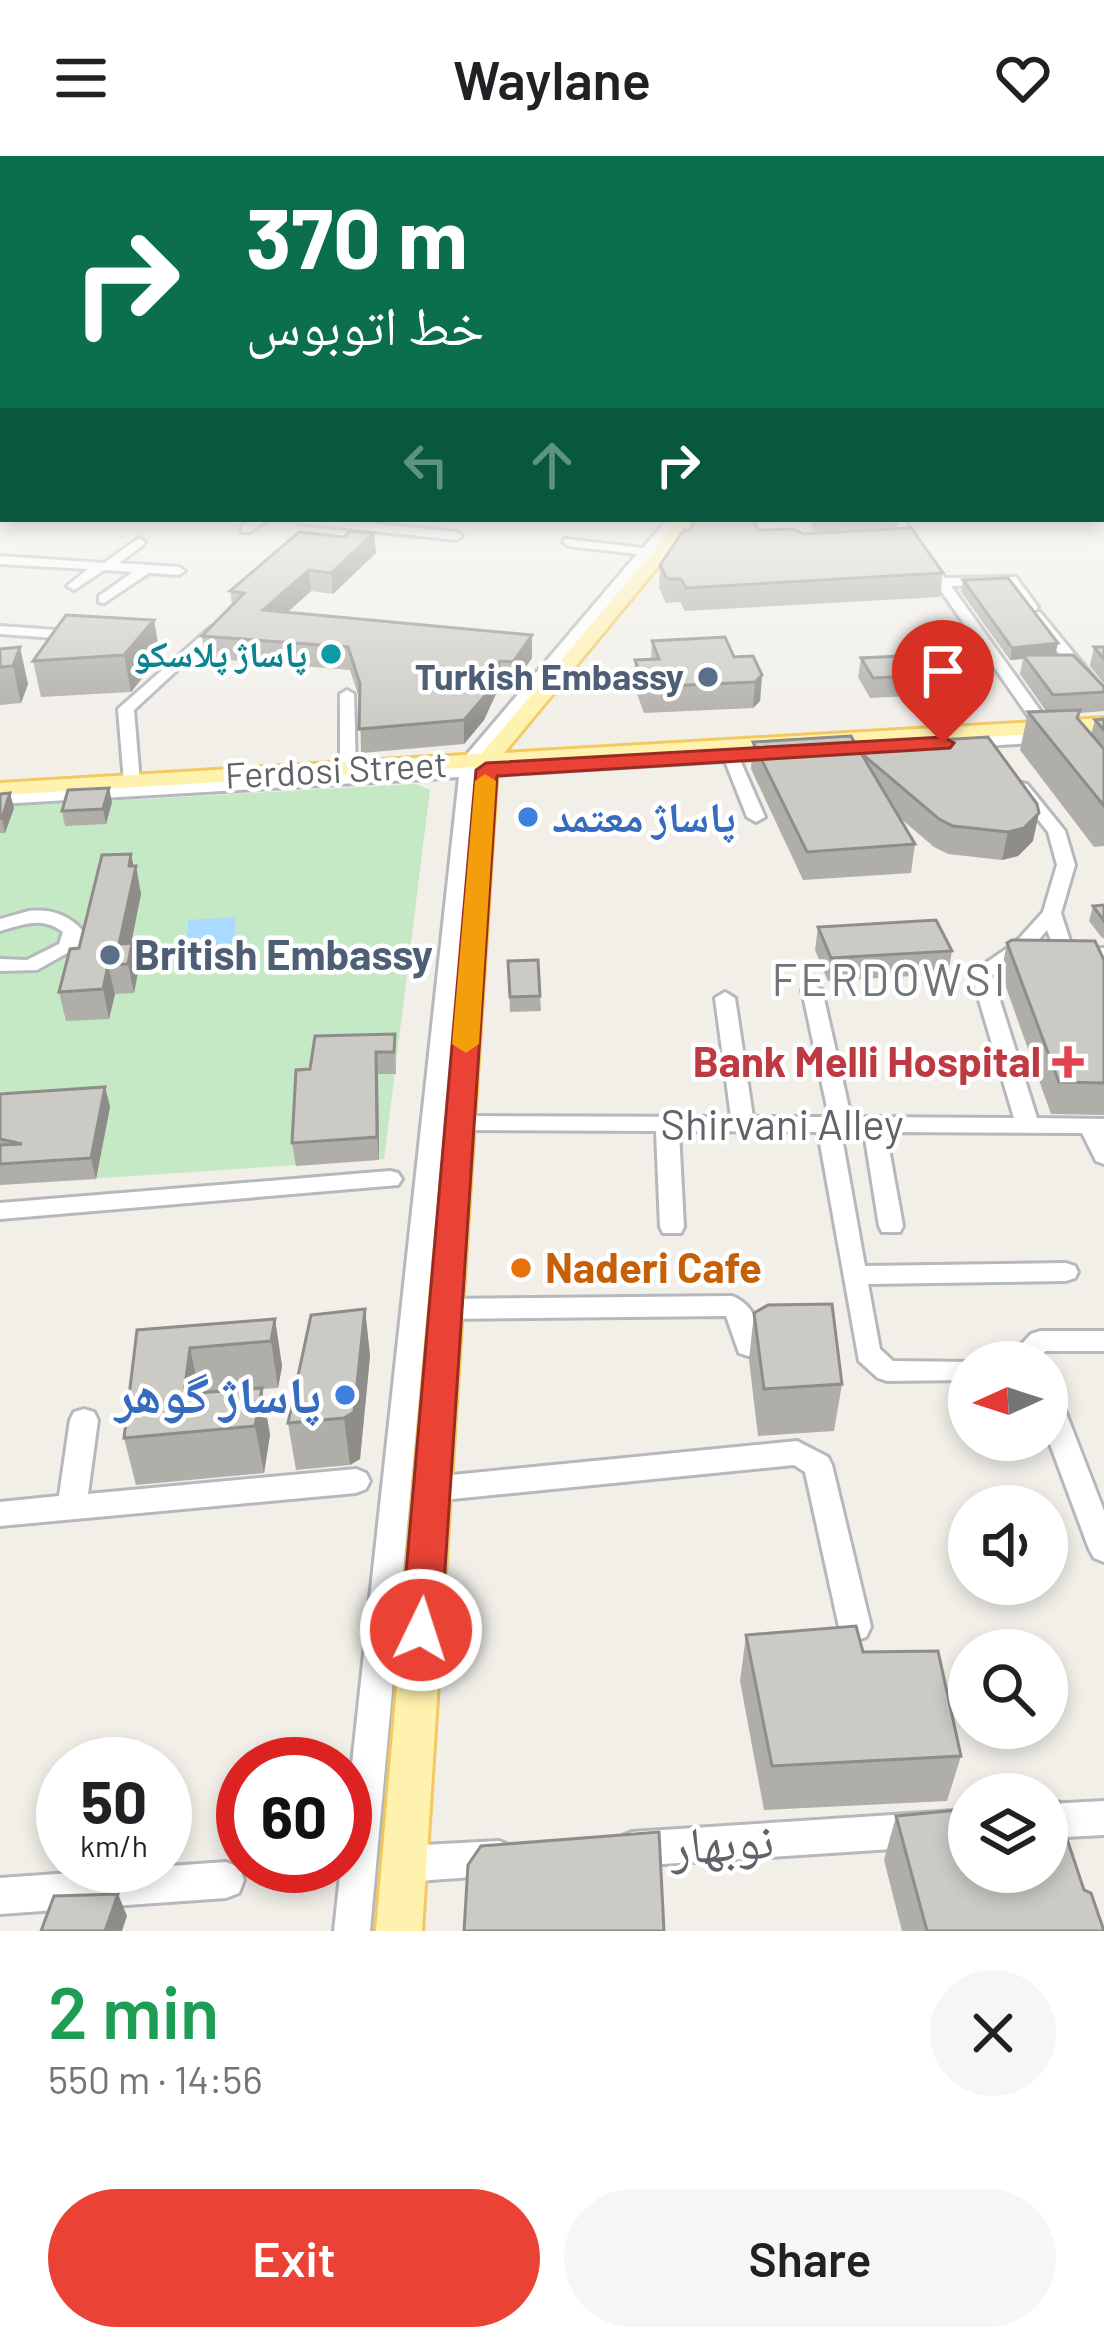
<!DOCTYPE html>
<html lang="en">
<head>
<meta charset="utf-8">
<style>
  :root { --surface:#fff; --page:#f6f6f6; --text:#202124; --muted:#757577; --accent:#ea4335 }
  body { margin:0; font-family:Barlow,"Noto Naskh Arabic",sans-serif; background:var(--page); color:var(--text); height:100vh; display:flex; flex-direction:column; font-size:45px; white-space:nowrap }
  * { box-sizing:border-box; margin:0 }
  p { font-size:39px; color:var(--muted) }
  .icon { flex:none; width:66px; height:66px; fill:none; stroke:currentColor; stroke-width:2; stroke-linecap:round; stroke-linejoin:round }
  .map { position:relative; height:1775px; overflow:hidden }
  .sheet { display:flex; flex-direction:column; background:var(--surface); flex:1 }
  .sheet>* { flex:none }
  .top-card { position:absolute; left:0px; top:0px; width:1104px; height:366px; box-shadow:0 6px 18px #0003; background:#0b6e4f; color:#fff; overflow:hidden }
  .needle { width:78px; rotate:267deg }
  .fabs { position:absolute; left:948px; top:1185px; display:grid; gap:24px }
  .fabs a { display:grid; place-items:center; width:120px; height:120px; border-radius:50%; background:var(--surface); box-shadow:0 6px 18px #0003; font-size:60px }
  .speed { position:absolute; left:36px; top:1581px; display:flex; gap:24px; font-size:60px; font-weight:700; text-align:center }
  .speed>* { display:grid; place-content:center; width:156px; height:156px; border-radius:50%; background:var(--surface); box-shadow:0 6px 18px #0003; line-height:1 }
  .speed small { font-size:30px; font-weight:400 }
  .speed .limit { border:18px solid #d22; background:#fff; color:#111 }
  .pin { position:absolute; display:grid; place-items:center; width:102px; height:102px; color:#fff; margin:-123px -51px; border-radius:50% 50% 50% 0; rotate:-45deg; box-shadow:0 0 12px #0007 }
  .pin .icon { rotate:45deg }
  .me { position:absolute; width:132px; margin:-66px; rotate:4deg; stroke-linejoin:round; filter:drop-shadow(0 0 9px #0008) }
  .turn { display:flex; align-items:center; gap:42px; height:252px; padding:0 48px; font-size:54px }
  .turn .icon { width:156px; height:156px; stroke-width:2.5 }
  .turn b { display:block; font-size:84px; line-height:102px }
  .lanes { display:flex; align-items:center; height:114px; padding:0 48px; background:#0003; justify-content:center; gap:60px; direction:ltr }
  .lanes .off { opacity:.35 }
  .round { display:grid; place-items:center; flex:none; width:126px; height:126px; border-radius:63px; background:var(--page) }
  .summary { display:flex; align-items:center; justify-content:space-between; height:204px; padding:0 48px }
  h1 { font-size:72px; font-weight:600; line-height:90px; color:#1e9e55 }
  .action { display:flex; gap:24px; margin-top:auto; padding:24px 48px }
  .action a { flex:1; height:138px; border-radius:72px; background:var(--accent); color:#fff; font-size:48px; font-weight:600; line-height:138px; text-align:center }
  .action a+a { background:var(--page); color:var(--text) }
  header { display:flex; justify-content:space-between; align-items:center; height:156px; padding:0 48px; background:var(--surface); font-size:54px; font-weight:600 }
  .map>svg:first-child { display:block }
  .green { fill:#c5e8c5 }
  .water { fill:#aadaff }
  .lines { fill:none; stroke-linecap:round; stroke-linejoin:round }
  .minor-casing { stroke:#b5b8bc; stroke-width:6 }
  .major-casing { stroke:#f2c960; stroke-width:6 }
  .minor { fill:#fff; fill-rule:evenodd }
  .major { fill:#fff2af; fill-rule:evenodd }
  .wall { fill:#afaea9 }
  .shaded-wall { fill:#8f8d8a }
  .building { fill:#cccac5; stroke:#8f8d8a; stroke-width:3 }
  .route { fill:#ea4335; stroke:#982c22; stroke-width:3 }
  .slow { fill:#f59e0b }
  .culture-dot { fill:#0f9aa8; stroke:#fff; stroke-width:4.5 }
  .service-dot { fill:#5c6f8a; stroke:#fff; stroke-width:4.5 }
  .shop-dot { fill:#3f7fe0; stroke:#fff; stroke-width:4.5 }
  .health-dot { fill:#e0444e; stroke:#fff; stroke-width:4.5 }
  .food-dot { fill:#e8710a; stroke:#fff; stroke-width:4.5 }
  .labels { text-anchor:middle; stroke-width:9; stroke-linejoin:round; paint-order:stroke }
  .far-culture-label { font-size:36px; font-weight:bold; fill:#0d838f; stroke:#fff; text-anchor:end }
  .far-service-label { font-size:36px; font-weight:bold; fill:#4e5e75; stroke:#fff; text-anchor:end }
  .far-street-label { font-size:36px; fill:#5f6368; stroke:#fff }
  .shop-label { font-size:42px; font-weight:bold; fill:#366cbe; stroke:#fff; text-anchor:start }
  .service-label { font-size:42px; font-weight:bold; fill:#4e5e75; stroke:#fff; text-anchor:start }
  .health-label { font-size:42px; font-weight:bold; fill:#be3a42; stroke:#fff; text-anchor:end }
  .street-label { font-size:42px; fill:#5f6368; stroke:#fff }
  .food-label { font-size:42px; font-weight:bold; fill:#c56008; stroke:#fff; text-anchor:start }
  .neighbourhood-label { font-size:45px; letter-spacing:3px; fill:#70757a; stroke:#fff }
  .near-shop-label { font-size:51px; font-weight:bold; fill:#366cbe; stroke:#fff; text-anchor:end }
  .near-street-label { font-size:51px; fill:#5f6368; stroke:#fff }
</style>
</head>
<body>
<header><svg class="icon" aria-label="menu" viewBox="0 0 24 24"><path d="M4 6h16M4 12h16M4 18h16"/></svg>Waylane<svg class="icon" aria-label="heart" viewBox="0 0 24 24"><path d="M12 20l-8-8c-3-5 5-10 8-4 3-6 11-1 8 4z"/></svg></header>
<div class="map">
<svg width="1104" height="1775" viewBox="0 0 1104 1775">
  <rect width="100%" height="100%" fill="#f1efe8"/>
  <!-- green -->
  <polygon class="green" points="416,628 430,634 384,1003 0,1029 0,651"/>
  <!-- water -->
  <polygon class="water" points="236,761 234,787 186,791 188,764"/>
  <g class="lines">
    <defs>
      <g id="minor">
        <polygon points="254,363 268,363 250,376 242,376 242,370"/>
        <polygon points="293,363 332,363 456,376 462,380 456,384 299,367"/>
        <polygon points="668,363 680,363 655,393 661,394 661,400 650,400 477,610 721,596 719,591 727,586 733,588 736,595 778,592 786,597 778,602 740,604 765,661 756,666 747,661 725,605 476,620 370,1775 334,1775 341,1710 345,1710 345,1673 459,621 0,648 0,638 130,630 124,626 118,553 211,471 218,475 216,478 134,554 140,626 136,630 347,618 340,613 340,538 347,534 354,538 356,613 350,617 460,611 463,603 637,398 569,390 563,386 565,383 643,392"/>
        <polygon points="891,363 903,363 945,422 1016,421 1038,451 1036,454 1026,454 1007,428 951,430 1052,571 1050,574 1038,574"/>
        <polygon points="139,382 145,386 143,389 119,407 179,411 185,415 179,419 149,417 104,447 99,446 99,440 133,416 104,414 74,434 67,430 88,413 0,408 0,400 104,407"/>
        <polygon points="1030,456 1040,456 1104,534 1104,549 1099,547 1030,462"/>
        <polygon points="0,470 70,475 77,479 70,483 0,478"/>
        <polygon points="1104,573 1104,583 965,591 957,586 965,581"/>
        <polygon points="1021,627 1027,628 1065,675 1075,709 1061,757 1071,788 1081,793 1104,792 1104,804 1078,805 1055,795 1047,774 1029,795 992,819 1037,962 1104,963 1104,1008 1096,1005 1082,977 886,976 903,1070 900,1076 882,1076 879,1070 864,976 841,976 865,1110 1066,1107 1075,1110 1078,1116 1075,1122 1066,1125 868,1128 880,1193 893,1205 976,1206 969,1206 969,1224 887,1225 878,1222 859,1205 818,976 679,975 684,1071 681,1077 663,1077 660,1071 656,975 459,974 448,967 459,960 731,961 715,842 725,836 735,842 753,961 829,961 802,834 812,828 822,834 851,961 1014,962 971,817 1015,787 1043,756 1057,709 1048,676 1013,632"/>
        <path d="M29 755C50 753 68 758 83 775L78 791 37 814 0 815V803L27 804 59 788 63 776C42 760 24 768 0 775V763Z"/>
        <polygon points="390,1015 398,1017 402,1023 398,1029 0,1063 0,1047"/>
        <path d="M732 1140C754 1148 765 1176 757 1197L748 1200 739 1197 726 1160 445 1163 436 1160 432 1153 436 1146 445 1143Z"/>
        <polygon points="1040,1175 1104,1175 1104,1195 1046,1195 1042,1198 1046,1206 1020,1206 1015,1195 1031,1178"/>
        <polygon points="1047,1233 1057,1236 1061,1244 1104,1355 1104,1406 1094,1402 1089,1393 1047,1280"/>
        <polygon points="84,1253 94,1256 98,1264 88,1338 356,1313 366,1317 370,1325 366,1333 356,1337 0,1370 0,1346 59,1340 70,1264 74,1256"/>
        <polygon points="797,1285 828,1301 832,1309 871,1471 866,1481 855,1485 844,1481 839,1471 805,1316 794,1309 432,1345 422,1342 418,1333 422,1324 432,1321"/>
        <polygon points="1104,1645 1104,1679 1047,1682 1047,1648"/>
        <polygon points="969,1654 969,1688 632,1710 620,1705 615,1693 620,1681 632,1676"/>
        <polygon points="499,1685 511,1690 516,1702 511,1714 499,1719 404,1726 392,1720 386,1708 392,1696 404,1690"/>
        <polygon points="226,1706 239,1711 244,1724 239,1737 226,1742 0,1758 0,1722"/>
      </g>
      <g id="major">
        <rect x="0" y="327" width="3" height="6"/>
        <rect x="1101" y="341" width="3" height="10"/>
        <polygon points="681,363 697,363 504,597 1104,562 1104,574 497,610 422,1775 376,1775 476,611 0,639 0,627 481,598"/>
      </g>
    </defs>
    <!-- minor casing -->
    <use href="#minor" class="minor-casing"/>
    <!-- major casing -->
    <use href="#major" class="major-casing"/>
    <!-- minor -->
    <use href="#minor" class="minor"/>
    <!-- major -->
    <use href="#major" class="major"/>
  </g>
  <!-- wall -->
  <g class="wall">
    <polygon points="812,363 899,363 897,373 943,417 940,441 685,455 680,446 666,447 659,432 660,409 690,374 758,374 811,378"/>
    <polygon points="344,381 376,397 333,438 311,435 287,456 532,502 513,529 501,527 484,564 464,588 361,597 360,545 350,514 205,502 202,480 232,449 230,435"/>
    <polygon points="963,424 1055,499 1104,531 1104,555 1080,557 1078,563 1091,578 1095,564 1104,563 1104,690 1094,691 1020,594 1028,556 1046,555 1020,518 1023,503 1010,504 961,436"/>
    <polygon points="154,464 160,500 131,536 41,541 33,505"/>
    <polygon points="652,485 734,501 762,519 760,545 753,552 644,557 634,530 635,504 651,504"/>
    <polygon points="1094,491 1104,491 1104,528 1090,510"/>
    <polygon points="0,493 28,528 21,547 0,549"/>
    <polygon points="861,502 958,518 955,538 870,542 858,521"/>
    <polygon points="753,586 856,589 1033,685 1018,700 1002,704 948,698 934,691 899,661 915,688 911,717 803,724 751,613"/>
    <polygon points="0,638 14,652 5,677 0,677"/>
    <polygon points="112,646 106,668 65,670 62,655"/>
    <polygon points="134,710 141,738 131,787 138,816 134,837 115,838 109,863 66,865 59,836"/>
    <polygon points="1104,749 1104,782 1102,782 1089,765 1093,750"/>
    <polygon points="818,771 952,795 948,818 828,825 815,794"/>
    <polygon points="1007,787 1104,804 1104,959 1051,958 1001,817"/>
    <polygon points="508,805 540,840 541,855 510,856"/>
    <polygon points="395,878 396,918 378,918 379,1004 296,1010 292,987 310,913"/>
    <polygon points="105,931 110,951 96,1023 0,1029 0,938"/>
    <polygon points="365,1153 370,1200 360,1303 350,1309 296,1314 288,1267"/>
    <polygon points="754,1157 842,1228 834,1275 758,1280 749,1204"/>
    <polygon points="275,1163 282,1210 278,1232 262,1233 270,1279 264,1317 136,1329 124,1282 137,1174"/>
    <polygon points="746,1479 863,1496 961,1600 947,1645 764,1654 740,1525"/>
    <polygon points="896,1660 1061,1665 1084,1734 1104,1775 902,1775 884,1704"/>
  </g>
  <!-- shaded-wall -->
  <g class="shaded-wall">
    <polygon points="374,377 376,397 333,438 331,417"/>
    <polygon points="309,414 311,435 266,476 263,454"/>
    <polygon points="154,464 160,500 131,536 124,499"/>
    <polygon points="532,479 532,502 513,529 513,506"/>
    <polygon points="1058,487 1055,500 1023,499 1023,503 1010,504 1012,492"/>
    <polygon points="20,491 28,528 21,547 13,510"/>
    <polygon points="500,505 501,527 484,564 464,588 464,564"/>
    <polygon points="762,519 760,545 753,552 755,526"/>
    <polygon points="109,632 112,646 106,668 103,653"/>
    <polygon points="10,637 14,652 5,677 2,662"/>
    <polygon points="1039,657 1033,685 1018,700 1002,704 1008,676"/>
    <polygon points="131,698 135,716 136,710 141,738 127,808 119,788"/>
    <polygon points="132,787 138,816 134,837 128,808"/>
    <polygon points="108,809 115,838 109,863 103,833"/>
    <polygon points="376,896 378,918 379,1004 377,981"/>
    <polygon points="105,931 110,951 96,1023 91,1002"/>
    <polygon points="365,1153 370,1200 360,1303 350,1309 344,1262"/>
    <polygon points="275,1163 282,1210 278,1232 271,1185"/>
    <polygon points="190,1192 200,1239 184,1238"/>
    <polygon points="262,1232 270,1279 264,1317 255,1270"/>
    <polygon points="118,1738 127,1760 122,1775 105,1775"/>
  </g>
  <!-- building -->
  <g class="building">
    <polygon points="695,363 754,363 758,374 794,373 803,378 911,372 943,417 686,432 681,423 667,423 660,409 684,374 690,374"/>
    <polygon points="815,363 874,363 816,366"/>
    <polygon points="350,375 374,377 331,417 309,414 263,454 532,479 513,506 500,505 484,541 464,564 359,573 360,528 348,491 202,480 244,437 230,435 299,376 344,381"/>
    <polygon points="1008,422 1058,487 1012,492 963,424"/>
    <polygon points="66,459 154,464 124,499 33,505"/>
    <polygon points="725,481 734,501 753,500 762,519 755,526 645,531 635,504 659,503 652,485"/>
    <polygon points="20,491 13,510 0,511 0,493"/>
    <polygon points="1094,491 1104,491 1104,503"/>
    <polygon points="944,498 958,518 873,522 861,502"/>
    <polygon points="1023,499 1073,499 1104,531 1104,536 1053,539"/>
    <polygon points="1080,554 1077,562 1104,593 1104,650 1028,556"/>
    <polygon points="1104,563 1104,574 1095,564"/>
    <polygon points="851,580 856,589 988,581 1037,648 1039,657 1024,672 1008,676 953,670 939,663 861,597 915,688 807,696 753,586"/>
    <polygon points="109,632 103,653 62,655 68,634"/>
    <polygon points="10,637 2,662 0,662 0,638"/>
    <polygon points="131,698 129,710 136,710 119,788 132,787 128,808 108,809 103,833 59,836 70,793 79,792 102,699"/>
    <polygon points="1104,749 1104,765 1093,750"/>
    <polygon points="936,764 952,795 831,802 818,771"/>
    <polygon points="1012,784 1095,785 1104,804 1104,927 1059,926 1007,787"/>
    <polygon points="538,804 540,840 510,841 508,805"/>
    <polygon points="395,878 394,896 376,896 377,981 292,987 296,914 310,913 315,880"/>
    <polygon points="105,931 91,1002 0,1008 0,989 22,988 0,983 0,938"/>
    <polygon points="832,1148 842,1228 764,1233 754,1157 768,1149"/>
    <polygon points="365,1153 354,1256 344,1262 288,1267 311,1159"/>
    <polygon points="275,1163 271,1185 190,1192 184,1238 262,1232 255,1270 124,1282 137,1174"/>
    <polygon points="856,1470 863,1496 938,1495 961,1600 772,1610 746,1479"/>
    <polygon points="1059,1645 1061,1665 1084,1734 1091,1737 1104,1775 927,1775 896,1660 969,1653 969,1716 1047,1716 1047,1646"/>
    <polygon points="659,1676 664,1775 464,1775 468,1709 481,1690"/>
    <polygon points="118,1738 105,1775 41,1775 54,1740"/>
  </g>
  <!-- sky -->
  <linearGradient id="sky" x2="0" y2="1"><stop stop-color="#8fc3f1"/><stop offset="0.57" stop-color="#f9f8f5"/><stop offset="1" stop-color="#f9f8f5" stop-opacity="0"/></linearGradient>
  <rect width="1104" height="575" fill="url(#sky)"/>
  <!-- route -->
  <polygon class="route" points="943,581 954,587 950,592 497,620 441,1474 435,1487 421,1492 407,1487 401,1474 476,614 486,607"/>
  <!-- slow -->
  <polygon class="slow" points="485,618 496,625 479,888 466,897 452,888 475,625"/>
  <!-- markers -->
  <circle class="culture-dot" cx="331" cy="498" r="12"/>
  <g class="service-dot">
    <circle cx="708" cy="521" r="12"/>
    <circle cx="110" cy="799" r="12"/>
  </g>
  <g class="shop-dot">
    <circle cx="528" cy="661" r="12"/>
    <circle cx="345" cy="1239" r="12"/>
  </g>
  <path class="health-dot" d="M1062 888h12v12h12v12h-12v12h-12v-12h-12v-12h12z"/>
  <circle class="food-dot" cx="521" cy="1112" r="12"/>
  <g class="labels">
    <!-- far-culture labels -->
    <g class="far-culture-label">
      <text x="307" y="511">پاساژ پلاسکو</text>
    </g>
    <!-- far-service labels -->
    <g class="far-service-label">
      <text x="684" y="534">Turkish Embassy</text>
    </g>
    <!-- far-street labels -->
    <g class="far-street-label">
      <text transform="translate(336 614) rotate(-3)" y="13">Ferdosi Street</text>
    </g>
    <!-- shop labels -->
    <g class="shop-label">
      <text x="552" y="676">پاساژ معتمد</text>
    </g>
    <!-- service labels -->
    <g class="service-label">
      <text x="134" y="814">British Embassy</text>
    </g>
    <!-- health labels -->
    <g class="health-label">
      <text x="1041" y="921">Bank Melli Hospital</text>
    </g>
    <!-- street labels -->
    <g class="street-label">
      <text x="782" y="984">Shirvani Alley</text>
    </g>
    <!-- food labels -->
    <g class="food-label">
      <text x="545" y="1127">Naderi Cafe</text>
    </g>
    <!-- neighbourhood labels -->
    <g class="neighbourhood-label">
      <text x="890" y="840">FERDOWSI</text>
    </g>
    <!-- near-shop labels -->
    <g class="near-shop-label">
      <text x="321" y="1257">پاساژ گوهر</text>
    </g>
    <!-- near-street labels -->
    <g class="near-street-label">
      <text transform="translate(722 1687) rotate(-4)" y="18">نوبهار</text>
    </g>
  </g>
</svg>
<div class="fabs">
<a><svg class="needle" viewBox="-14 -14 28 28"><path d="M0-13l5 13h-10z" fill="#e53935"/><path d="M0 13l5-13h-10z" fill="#757577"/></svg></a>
<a><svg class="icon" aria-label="sound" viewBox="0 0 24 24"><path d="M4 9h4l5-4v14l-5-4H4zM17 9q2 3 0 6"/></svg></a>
<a><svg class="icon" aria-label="search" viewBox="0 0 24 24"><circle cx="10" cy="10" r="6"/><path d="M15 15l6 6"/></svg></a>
<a><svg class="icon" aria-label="layers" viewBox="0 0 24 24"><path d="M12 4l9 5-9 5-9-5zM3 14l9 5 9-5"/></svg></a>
</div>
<div class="speed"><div>50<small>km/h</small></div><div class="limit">60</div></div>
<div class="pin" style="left:943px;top:587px;background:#d93025"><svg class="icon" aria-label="arrive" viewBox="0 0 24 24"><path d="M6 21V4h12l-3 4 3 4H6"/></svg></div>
<svg class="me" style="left:421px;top:1474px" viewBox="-20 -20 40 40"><circle r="17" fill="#ea4335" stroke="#fff" stroke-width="3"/><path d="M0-11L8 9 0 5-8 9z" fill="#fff"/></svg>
<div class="top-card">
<div class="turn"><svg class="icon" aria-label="right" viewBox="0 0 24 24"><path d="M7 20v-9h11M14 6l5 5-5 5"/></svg><div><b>370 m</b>خط اتوبوس</div></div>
<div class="lanes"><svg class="icon off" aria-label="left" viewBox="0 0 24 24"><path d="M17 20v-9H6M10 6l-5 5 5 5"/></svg><svg class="icon off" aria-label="ahead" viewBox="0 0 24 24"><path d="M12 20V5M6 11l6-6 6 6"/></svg><svg class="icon" aria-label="right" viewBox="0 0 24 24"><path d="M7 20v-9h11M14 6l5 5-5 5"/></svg></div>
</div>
</div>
<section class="sheet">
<div class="summary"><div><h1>2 min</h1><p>550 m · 14:56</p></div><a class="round"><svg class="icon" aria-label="close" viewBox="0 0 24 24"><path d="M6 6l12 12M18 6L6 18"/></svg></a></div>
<div class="action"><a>Exit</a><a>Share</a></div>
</section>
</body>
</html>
